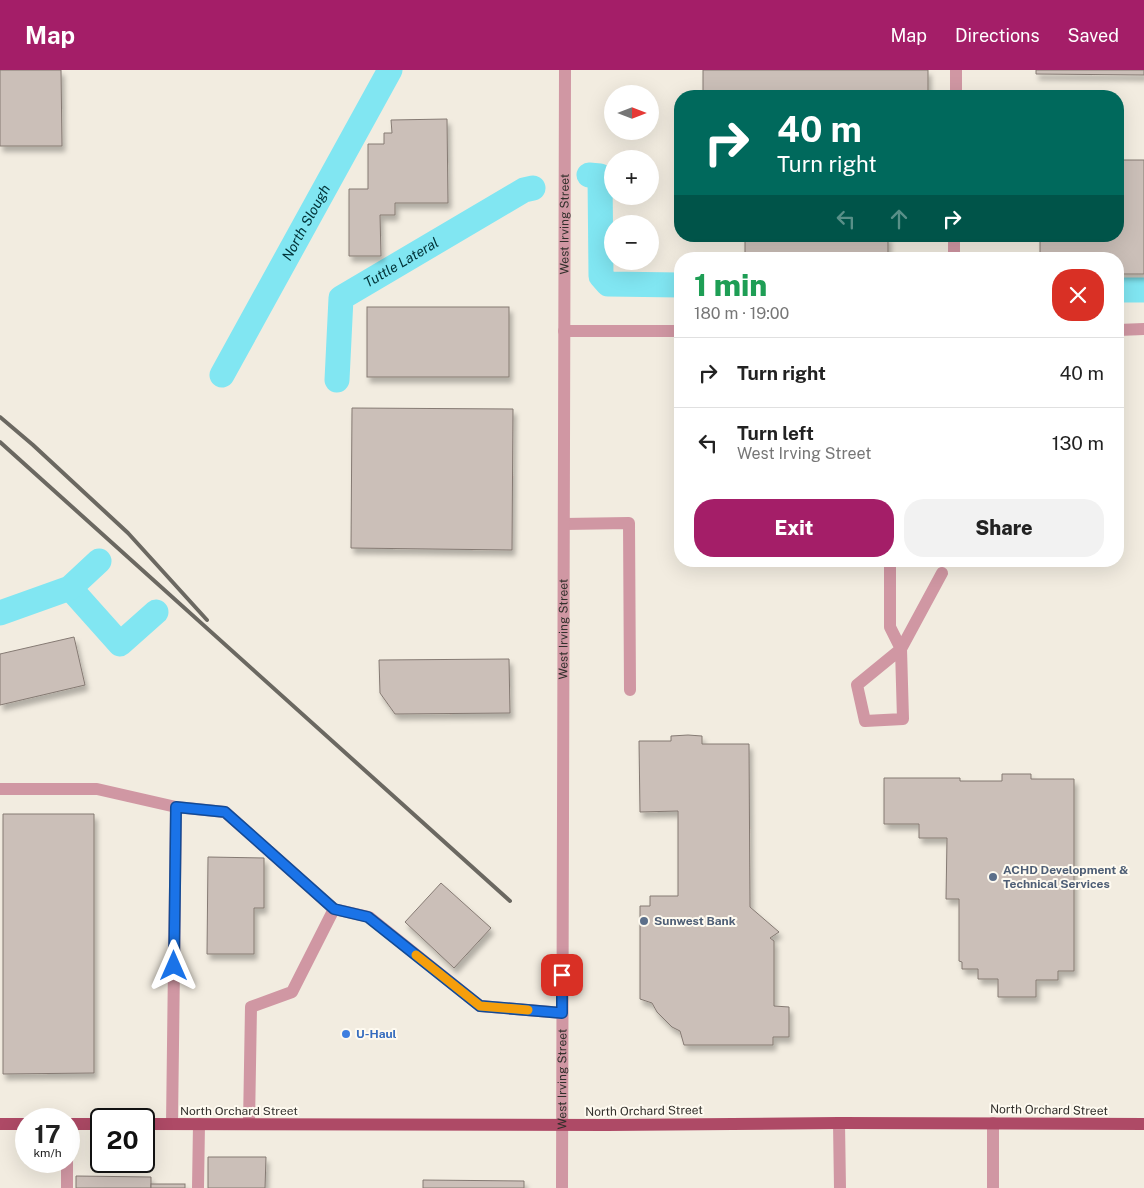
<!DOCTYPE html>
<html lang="en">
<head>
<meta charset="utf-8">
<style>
  :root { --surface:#fff; --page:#f2f2f2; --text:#222; --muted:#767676; --line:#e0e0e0; --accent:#a41e68 }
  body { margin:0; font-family:"Public Sans",sans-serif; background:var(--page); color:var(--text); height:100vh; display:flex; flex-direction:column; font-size:19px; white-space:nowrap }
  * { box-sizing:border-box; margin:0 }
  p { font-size:16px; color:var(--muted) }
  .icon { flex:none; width:28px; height:28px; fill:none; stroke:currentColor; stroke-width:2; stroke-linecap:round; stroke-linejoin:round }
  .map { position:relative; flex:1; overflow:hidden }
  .sheet { position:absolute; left:674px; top:182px; width:450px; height:315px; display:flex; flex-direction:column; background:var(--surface); border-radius:20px; box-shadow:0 5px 20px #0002 }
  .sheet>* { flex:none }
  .top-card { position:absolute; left:674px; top:20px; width:450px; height:152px; border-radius:20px; box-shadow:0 5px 20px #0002; background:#00695c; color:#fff; overflow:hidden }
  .needle { width:32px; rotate:90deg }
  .controls { position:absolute; left:604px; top:15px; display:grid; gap:10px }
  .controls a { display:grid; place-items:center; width:55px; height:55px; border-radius:50%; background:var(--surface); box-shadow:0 5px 20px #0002; font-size:25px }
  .speed { position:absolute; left:15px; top:1038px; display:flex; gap:10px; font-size:25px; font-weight:700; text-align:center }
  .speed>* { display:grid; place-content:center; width:65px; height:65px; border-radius:50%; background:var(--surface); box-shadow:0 5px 20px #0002; line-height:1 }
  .speed small { font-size:12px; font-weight:400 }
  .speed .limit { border:2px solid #111; border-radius:8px; background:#fff; color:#111 }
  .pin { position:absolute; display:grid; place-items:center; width:42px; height:42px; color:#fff; margin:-21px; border-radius:10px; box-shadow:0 2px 8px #0006 }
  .me { position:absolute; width:55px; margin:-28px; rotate:0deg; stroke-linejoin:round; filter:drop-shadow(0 0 4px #0008) }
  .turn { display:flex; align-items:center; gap:18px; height:105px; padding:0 20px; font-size:22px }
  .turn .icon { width:65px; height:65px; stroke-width:2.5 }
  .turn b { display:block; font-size:35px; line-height:42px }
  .lanes { display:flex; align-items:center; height:48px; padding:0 20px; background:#0003; justify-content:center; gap:25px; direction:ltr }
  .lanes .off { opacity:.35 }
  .round { display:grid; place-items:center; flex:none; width:52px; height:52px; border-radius:20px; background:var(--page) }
  .head { display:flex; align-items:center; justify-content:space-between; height:85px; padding:0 20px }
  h1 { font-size:30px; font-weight:800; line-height:38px; color:#1e9e55 }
  .cta { display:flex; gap:10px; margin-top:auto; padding:10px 20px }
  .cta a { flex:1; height:58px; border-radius:20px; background:var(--accent); color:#fff; font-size:20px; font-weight:800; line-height:58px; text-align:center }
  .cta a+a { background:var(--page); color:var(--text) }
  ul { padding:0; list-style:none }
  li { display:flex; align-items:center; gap:15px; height:70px; padding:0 20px; border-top:1px solid var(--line) }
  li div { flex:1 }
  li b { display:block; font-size:19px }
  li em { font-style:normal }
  header { display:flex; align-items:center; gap:30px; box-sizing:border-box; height:70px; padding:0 25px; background:var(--accent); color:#fff }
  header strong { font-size:24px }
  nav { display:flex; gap:28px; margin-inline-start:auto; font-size:18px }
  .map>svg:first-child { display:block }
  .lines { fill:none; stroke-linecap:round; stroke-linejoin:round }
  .canal { stroke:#81e6f2; stroke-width:25 }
  .building { fill:#cbbfb8; stroke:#857a73; filter:url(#shadow) }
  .minor { stroke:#d097a3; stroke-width:12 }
  .major { stroke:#ae4a66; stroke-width:12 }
  .rail { stroke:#6b6861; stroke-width:4 }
  .route-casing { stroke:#114b97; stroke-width:12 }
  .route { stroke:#1a73e8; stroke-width:9 }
  .slow { stroke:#f59e0b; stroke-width:9 }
  .service-dot { fill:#5c6f8a; stroke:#fefaf0; stroke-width:2 }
  .shop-dot { fill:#3f7fe0; stroke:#fefaf0; stroke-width:2 }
  .labels { text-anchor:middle; stroke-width:4; stroke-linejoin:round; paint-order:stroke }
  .street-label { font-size:12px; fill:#32302c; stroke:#fefaf0 }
  .service-label { font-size:12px; font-weight:bold; fill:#4e5e75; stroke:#fefaf0; text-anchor:start }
  .shop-label { font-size:12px; font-weight:bold; fill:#366cbe; stroke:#fefaf0; text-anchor:start }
  .water-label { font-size:14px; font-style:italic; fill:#003237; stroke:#fefaf0 }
</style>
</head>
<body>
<header>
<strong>Map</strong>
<nav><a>Map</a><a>Directions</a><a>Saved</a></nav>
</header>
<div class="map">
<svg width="1144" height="1118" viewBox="0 0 1144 1118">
  <defs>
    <filter id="shadow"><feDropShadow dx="3" dy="5.5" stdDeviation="2.5" flood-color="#0004"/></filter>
  </defs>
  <rect width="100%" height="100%" fill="#f2ece0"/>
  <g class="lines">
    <!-- canal -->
    <g class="canal">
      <polyline points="589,105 600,106 601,206 608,214 680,215"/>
      <polyline points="1118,220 1144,220"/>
      <path id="s1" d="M222 305 390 0"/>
      <path id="s2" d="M337 310 341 228 524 120 533 118"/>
      <polyline points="70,518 120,574 156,542"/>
      <polyline points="0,543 70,518 99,491"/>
    </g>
  </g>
  <!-- building -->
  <g class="building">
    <polygon points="0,0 61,0 62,76 0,76"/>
    <rect x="703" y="0" width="225" height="26"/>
    <polygon points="1036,0 1144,0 1144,5 1036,4"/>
    <polygon points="447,49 448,133 395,133 395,145 380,145 381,186 349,186 349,119 368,119 368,74 384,74 384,63 392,63 391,50"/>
    <polygon points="1118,90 1144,90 1144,204 1118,204 1118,189 1040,189 1040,166 1118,166"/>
    <rect x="745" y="166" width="143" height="23"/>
    <rect x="367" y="237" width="142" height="70"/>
    <polygon points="352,338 513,339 512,480 351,478"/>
    <polygon points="74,567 85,615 0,635 0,584"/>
    <polygon points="509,589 510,643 395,644 380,623 379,590"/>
    <polygon points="688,665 702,666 702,674 749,674 750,837 779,862 770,868 774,871 774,936 789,937 789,967 773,967 773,975 684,975 680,961 672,957 657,942 652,933 640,929 640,836 650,836 650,826 678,826 678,741 640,742 639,671 671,671 671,666"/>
    <polygon points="1002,704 1031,704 1031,709 1074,709 1074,901 1058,901 1058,910 1036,910 1036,927 998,927 998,909 978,909 978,899 962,899 962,892 959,891 959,829 946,829 947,768 919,768 919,754 884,754 884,708 960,708 960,711 1002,711"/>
    <polygon points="3,744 94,744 94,1003 3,1004"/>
    <polygon points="208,787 264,788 264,838 254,838 254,884 207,884"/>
    <polygon points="441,813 491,858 454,898 405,852"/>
    <polygon points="208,1087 266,1087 265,1118 208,1118"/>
    <polygon points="76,1106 151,1107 151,1118 76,1118"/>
    <polygon points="423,1110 524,1111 524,1118 423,1118"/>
    <rect x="151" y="1114" width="34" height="4"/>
  </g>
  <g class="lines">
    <!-- minor -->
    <g class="minor">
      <polyline points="956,26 956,0"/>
      <polyline points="954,189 954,166"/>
      <polyline points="1118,260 1144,259"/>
      <polyline points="564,261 680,261"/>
      <polyline points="564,454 629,453 630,620"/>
      <polyline points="890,491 890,557 901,579 903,649 865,651 857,615 901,579 942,503"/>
      <polyline points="0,719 97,719 176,737 172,1054"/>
      <polyline points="176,737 225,742 334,839 369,847 480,936 562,943"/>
      <polyline points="839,1053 840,1118"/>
      <polyline points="249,1054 251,937 292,922 334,839"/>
      <polyline points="67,1091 67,1118"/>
      <polyline points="198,1118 199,1054"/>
      <path id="s3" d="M562 1118 565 0"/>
      <polyline points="993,1118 993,1053"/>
    </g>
    <!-- major -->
    <g class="major">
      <polyline points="0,1054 26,1054"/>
      <polyline points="69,1054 101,1054"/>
      <polyline points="144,1054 607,1055 839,1053 1144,1054"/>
    </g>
    <!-- rail -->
    <g class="rail">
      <polyline points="0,347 33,375 128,463 207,550"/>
      <polyline points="0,372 510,831"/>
    </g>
  </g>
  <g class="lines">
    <defs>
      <polyline id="route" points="174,896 176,737 225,742 334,839 368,847 480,936 562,943 562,905"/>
    </defs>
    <!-- route casing -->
    <use href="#route" class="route-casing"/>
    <!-- route -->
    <use href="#route" class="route"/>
    <!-- slow -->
    <polyline class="slow" points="416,885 480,936 528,940"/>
  </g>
  <!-- markers -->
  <g class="service-dot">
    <circle cx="993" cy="807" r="5"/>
    <circle cx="644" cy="851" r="5"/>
  </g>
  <circle class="shop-dot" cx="346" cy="964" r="5"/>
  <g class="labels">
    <!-- street labels -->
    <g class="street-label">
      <text dy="4" stroke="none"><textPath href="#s3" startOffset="964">West Irving Street</textPath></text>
      <text dy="4" stroke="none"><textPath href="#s3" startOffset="559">West Irving Street</textPath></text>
      <text dy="4" stroke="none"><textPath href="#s3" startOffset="109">West Irving Street</textPath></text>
      <text transform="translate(1049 1040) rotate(1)" y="4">North Orchard Street</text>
      <text x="239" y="1045">North Orchard Street</text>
      <text transform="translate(644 1041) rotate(-1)" y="4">North Orchard Street</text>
    </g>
    <!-- service labels -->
    <g class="service-label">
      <text x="1003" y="804">ACHD Development &amp;<tspan x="1003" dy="14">Technical Services</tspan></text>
      <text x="654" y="855">Sunwest Bank</text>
    </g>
    <!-- shop labels -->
    <g class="shop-label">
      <text x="356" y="968">U-Haul</text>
    </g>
    <!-- water labels -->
    <g class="water-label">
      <text dy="5" stroke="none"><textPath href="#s1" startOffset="174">North Slough</textPath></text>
      <text dy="5" stroke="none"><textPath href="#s2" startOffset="152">Tuttle Lateral</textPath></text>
    </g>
  </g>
</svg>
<div class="controls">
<a><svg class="needle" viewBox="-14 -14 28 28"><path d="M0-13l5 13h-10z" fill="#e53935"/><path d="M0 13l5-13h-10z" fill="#767676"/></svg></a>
<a>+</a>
<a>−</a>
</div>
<div class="speed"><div>17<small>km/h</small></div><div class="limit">20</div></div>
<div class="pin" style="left:562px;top:905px;background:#d93025"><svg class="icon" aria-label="arrive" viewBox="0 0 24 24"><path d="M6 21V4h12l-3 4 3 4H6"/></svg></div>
<svg class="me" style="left:174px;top:896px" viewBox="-20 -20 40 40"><path d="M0-17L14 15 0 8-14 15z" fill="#1a73e8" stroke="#fff" stroke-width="4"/></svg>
<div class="top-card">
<div class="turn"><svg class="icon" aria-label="right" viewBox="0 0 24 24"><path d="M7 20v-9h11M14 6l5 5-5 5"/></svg><div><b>40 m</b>Turn right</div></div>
<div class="lanes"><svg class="icon off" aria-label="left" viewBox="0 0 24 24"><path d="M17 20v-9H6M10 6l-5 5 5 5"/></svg><svg class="icon off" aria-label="ahead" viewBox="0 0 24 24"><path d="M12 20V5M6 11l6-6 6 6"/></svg><svg class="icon" aria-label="right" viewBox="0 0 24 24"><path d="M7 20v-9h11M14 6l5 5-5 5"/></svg></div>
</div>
<section class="sheet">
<div class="head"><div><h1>1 min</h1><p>180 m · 19:00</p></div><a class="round" style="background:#d93025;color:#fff"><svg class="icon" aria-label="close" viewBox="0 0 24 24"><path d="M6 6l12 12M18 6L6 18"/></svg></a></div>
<ul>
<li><svg class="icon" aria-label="right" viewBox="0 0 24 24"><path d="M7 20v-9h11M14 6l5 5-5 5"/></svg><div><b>Turn right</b></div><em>40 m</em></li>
<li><svg class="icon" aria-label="left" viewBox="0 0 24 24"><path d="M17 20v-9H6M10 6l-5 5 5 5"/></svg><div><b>Turn left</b><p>West Irving Street</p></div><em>130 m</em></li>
</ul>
<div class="cta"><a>Exit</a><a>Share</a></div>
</section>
</div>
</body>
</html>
